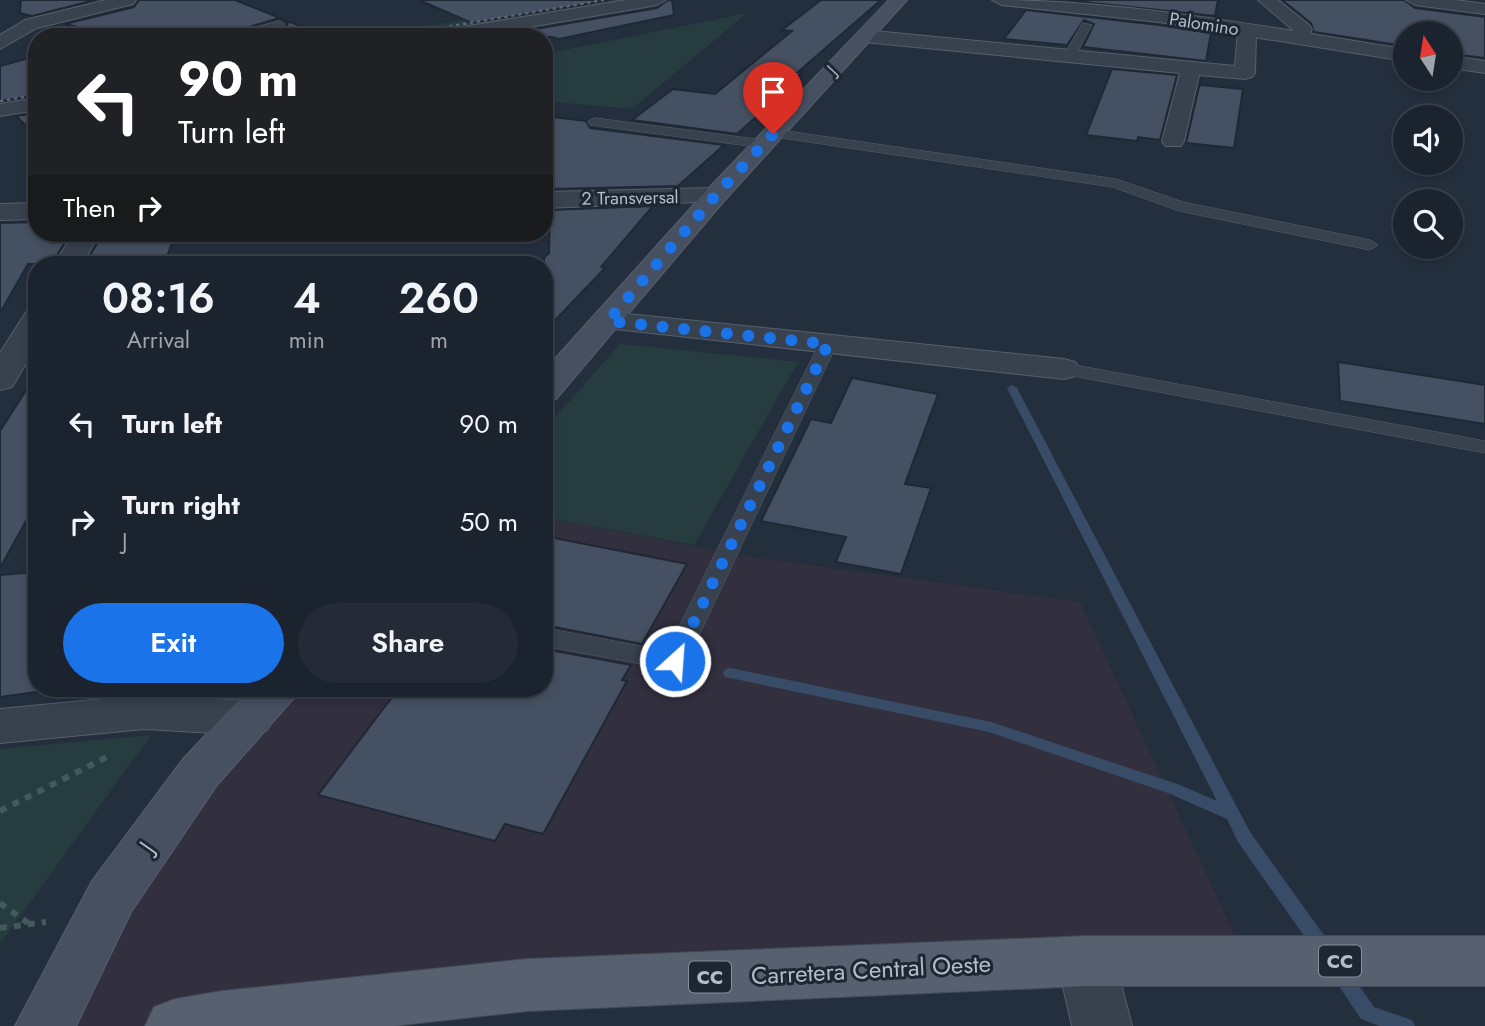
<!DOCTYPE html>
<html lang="en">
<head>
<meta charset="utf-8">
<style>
  :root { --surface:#1b232e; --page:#242b36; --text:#f1f3f6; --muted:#a0a4aa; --line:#39404a; --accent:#1a73e8 }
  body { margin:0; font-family:Jost,sans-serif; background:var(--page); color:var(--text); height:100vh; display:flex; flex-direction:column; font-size:26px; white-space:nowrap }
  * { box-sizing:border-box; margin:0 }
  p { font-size:23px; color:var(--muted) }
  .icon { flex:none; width:38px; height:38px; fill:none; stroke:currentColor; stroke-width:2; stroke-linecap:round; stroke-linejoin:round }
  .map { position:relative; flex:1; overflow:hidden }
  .panel { position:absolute; left:28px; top:256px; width:525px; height:441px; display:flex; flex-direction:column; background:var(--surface); border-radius:28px; box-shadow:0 4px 10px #0003,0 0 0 2px var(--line) }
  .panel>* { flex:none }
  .banner { position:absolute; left:28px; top:28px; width:525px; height:214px; border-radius:28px; box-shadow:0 4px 10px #0003,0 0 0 2px var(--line); background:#202124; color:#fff; overflow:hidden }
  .needle { width:46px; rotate:348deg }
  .controls { position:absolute; left:1393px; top:21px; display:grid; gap:14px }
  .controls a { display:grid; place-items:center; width:70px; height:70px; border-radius:50%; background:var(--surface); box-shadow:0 4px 10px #0003,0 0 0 2px var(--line); font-size:35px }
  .pin { position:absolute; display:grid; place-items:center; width:60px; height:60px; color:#fff; margin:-72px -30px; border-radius:50% 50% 50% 0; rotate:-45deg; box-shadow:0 0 7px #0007 }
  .pin .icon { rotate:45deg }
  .me { position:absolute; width:77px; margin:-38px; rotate:26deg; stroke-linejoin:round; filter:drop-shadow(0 0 5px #0008) }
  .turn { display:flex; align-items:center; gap:24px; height:147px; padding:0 35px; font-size:32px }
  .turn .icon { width:91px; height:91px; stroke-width:2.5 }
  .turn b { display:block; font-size:49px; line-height:60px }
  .then { display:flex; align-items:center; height:66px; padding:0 35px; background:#0003; gap:14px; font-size:26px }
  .eta { display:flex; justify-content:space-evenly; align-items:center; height:119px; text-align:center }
  .eta b { font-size:42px; font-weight:600; line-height:49px }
  .button { display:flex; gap:14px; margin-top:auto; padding:14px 35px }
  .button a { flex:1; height:80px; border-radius:42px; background:var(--accent); color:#fff; font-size:28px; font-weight:600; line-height:80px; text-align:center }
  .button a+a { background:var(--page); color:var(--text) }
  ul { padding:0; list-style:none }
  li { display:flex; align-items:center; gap:21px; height:98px; padding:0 35px }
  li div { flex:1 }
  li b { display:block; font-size:26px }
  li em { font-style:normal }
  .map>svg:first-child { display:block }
  .medical { fill:#32303f }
  .green { fill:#263c3f }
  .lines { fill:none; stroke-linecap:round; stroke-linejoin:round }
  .stream { fill:#394c67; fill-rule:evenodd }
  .building { fill:#455162; stroke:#1f2835; stroke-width:2 }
  .service-casing { stroke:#565f6c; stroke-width:1 }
  .minor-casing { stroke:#565f6c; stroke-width:2 }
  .tertiary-casing { stroke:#565f6c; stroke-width:2 }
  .secondary-casing { stroke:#565f6c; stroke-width:2 }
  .primary-casing { stroke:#414a57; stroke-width:2 }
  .path-far1 { stroke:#44595c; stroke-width:2.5; stroke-dasharray:2.5 2.5; stroke-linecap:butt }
  .path { stroke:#44595c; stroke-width:6; stroke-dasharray:7 7; stroke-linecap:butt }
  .service { fill:#38414e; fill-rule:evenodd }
  .minor { fill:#38414e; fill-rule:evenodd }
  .tertiary { fill:#38414e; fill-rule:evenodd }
  .secondary { fill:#465061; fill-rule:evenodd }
  .primary { fill:#56606e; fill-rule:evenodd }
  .rail { stroke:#5a6575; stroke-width:2.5; stroke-dasharray:3.5 3.5; stroke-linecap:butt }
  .route { stroke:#1a73e8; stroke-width:12; stroke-dasharray:0 21.6 }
  .labels { text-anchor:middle; stroke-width:6; stroke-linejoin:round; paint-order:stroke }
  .far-street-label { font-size:18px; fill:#b4bcc9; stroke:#1d2633 }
  .shield { fill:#1d2633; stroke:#878f9c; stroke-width:2 }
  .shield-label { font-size:19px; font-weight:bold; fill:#b4bcc9 }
  .near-street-label { font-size:24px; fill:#b4bcc9; stroke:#1d2633 }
</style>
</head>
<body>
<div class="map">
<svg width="1485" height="1026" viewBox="0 0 1485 1026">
  <rect width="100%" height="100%" fill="#242f3e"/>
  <!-- medical -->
  <polygon class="medical" points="544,517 737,555 1080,602 1247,962 209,1026 45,1026 200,772 277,688 544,688"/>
  <!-- green -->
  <g class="green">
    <polygon points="584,0 663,0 443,37 361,37"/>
    <polygon points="747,13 632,109 544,101 544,54"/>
    <polygon points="620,344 798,362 694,545 544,517 544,430"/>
    <polygon points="151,735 0,944 0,749"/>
  </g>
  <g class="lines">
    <!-- stream -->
    <g class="stream">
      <polygon points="1012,385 1017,388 1250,832 1328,941 1331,947 1328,953 1322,955 1316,953 1238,842 1227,819 1168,793 989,732 730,678 725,677 723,673 725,669 730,668 991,722 1180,785 1217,801 1007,388"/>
      <polygon points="1340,966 1347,968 1374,1007 1412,1020 1415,1026 1380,1026 1361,1019 1331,974 1333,968"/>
    </g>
  </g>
  <!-- building -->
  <g class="building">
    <polygon points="21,0 95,0 32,16 20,13"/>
    <polygon points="139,0 235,0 323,35 323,37 250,37 285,29 288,23 279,18 216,37 119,37 65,24 134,7"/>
    <polygon points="419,0 610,0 472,23"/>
    <polygon points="668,0 672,0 674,15 559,39 552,37 501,35 657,8"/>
    <polygon points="821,0 881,0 798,72 802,72 788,85 792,85 737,134 632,120 673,89 715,94 792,31 782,30"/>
    <polygon points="1065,0 1218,0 1215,16"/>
    <polygon points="1282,0 1404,0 1415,8 1485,17 1485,58 1451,54 1451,33 1405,33 1405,46 1314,32 1311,23"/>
    <polygon points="1026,10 1159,25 1211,33 1206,61 1083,47 1094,24 1084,20 1067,45 1004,39"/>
    <polygon points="37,56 37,95 0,101 0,66"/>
    <polygon points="1112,69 1177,75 1160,140 1138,137 1137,141 1086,135"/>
    <polygon points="1201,78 1201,85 1243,89 1234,148 1186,143"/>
    <polygon points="37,113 37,136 16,116"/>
    <polygon points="544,116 586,121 590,128 724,145 678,186 550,189 551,165 544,164"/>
    <polygon points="653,206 601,267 605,268 544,332 544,258 549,253 550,210"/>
    <polygon points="37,222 37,233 71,233 51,264 28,264 0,313 0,223"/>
    <polygon points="103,233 176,233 164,264 85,264"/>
    <polygon points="1338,362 1485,385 1485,424 1340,401"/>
    <polygon points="37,373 37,501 0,568 0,431"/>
    <polygon points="852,378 938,394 905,484 931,488 901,574 836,562 846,537 761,521 811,419 831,423"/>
    <polygon points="544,536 687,564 642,644 544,625"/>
    <polygon points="37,572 37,692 0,697 0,575"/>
    <polygon points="544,649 631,665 622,680 627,681 543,834 505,824 495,841 318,795 399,688 544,688"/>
  </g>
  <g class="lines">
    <defs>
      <g id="service">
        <polygon points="280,21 285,24 284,26 238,37 218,37"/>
        <polygon points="1083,23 1092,25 1074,58 1066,58 1064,56"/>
        <polygon points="595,118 764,140 771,144 764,148 590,125 588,122"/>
        <polygon points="773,129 1116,179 1183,202 1370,240 1378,245 1370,250 1179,211 1113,187 768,136 768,130"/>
        <polygon points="828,338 837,344 684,667 675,670 544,646 544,628 667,651 819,344"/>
        <polygon points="1064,363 1485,441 1485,453 1057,373 1054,369 1057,365"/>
      </g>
      <g id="minor">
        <polygon points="106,0 136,0 133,4 37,28 0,49 0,35 25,20"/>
        <polygon points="626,0 666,0 657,5 472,37 429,37 438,31"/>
        <polygon points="1258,0 1278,0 1309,25 1312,29 1306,42 1292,42 1290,38 1293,30"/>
        <polygon points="1406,0 1455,0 1485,4 1485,14 1415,5"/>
        <polygon points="1247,26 1256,31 1255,73 1252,77 1245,79 1199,75 1184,141 1181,146 1165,146 1162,141 1180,73 864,42 855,36 864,30 1235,66 1238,31"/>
        <polygon points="37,98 37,110 0,116 0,104"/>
        <polygon points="715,188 724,191 728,196 724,201 544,208 544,192"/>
        <polygon points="37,203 37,219 0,220 0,204"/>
        <polygon points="74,233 100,233 82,264 54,264"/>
        <polygon points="37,309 37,345 12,387 0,390 0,353 26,312"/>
        <polygon points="608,312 1064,359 1075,362 1080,369 1075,376 1064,379 597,327 593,321 597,315"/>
        <polygon points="144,695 250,701 267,706 274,718 267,730 250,735 144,729 0,743 0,709"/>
        <polygon points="1086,936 1106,943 1115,961 1132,1026 1072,1026 1057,961 1066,943"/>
      </g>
      <g id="tertiary">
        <path d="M992 0C1131 0 1269 28 1405 49V61L1159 22 1001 5Z"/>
        <polygon points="1451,56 1485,61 1485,73 1451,68"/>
      </g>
      <g id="secondary">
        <polygon points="889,0 907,0 724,201 556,399 544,402 544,371 706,191"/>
        <polygon points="250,688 300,688 293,699 217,785 131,912 76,1026 15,1026 92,881 183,759"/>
      </g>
      <polygon id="primary" points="1086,936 1485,936 1485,986 1086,986 527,1011 393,1026 145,1026 154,1007 175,999 222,991 527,959"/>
    </defs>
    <!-- service casing -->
    <use href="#service" class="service-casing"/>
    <!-- minor casing -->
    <use href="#minor" class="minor-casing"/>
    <!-- tertiary casing -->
    <use href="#tertiary" class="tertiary-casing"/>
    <!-- secondary casing -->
    <use href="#secondary" class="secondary-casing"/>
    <!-- primary casing -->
    <use href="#primary" class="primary-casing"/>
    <!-- path-far1 -->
    <polyline class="path-far1" points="354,37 412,27"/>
    <!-- path -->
    <g class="path">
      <polyline points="0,811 109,756"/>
      <polyline points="0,903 28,923"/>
      <polyline points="0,928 46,922"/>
    </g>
    <!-- service -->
    <use href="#service" class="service"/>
    <!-- minor -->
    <use href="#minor" class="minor"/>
    <!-- tertiary -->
    <use href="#tertiary" class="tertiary"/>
    <!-- secondary -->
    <use href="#secondary" class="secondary"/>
    <!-- primary -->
    <use href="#primary" class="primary"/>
    <!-- rail -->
    <g class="rail">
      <polyline points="387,37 604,0"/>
      <polyline points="0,101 37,95"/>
    </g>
  </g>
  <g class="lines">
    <!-- route -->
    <polyline class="route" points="675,661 828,344 608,321 715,196 773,134"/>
  </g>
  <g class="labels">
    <!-- far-street labels -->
    <g class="far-street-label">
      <text transform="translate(1204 24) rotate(9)" y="6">Palomino</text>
      <text transform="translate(832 70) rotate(-47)" y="6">J</text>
      <text transform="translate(630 198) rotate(-1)" y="6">2 Transversal</text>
    </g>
    <!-- shield labels -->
    <g class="shield">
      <rect x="1319" y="945.5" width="42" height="31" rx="5"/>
      <rect x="689" y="961.5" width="42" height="31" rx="5"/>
    </g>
    <g class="shield-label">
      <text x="1340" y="968">CC</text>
      <text x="710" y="984">CC</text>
    </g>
    <!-- near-street labels -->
    <g class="near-street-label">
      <text transform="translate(147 847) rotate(-55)" y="8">J</text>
      <text transform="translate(871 970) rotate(-3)" y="8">Carretera Central Oeste</text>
    </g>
  </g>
</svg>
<div class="controls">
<a><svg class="needle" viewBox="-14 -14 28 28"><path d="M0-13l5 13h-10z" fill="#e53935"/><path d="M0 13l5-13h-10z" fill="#a0a4aa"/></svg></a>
<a><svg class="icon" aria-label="sound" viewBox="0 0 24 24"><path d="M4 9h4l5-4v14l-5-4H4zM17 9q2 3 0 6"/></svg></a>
<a><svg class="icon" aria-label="search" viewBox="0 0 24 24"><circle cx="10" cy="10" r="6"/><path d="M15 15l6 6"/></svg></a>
</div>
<div class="pin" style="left:773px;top:134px;background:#d93025"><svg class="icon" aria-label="arrive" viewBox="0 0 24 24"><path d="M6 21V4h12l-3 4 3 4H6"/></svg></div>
<svg class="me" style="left:675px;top:661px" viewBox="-20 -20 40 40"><circle r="17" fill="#1a73e8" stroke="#fff" stroke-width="3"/><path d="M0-11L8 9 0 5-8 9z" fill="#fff"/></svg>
<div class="banner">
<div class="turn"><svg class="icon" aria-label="left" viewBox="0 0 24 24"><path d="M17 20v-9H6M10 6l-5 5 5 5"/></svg><div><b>90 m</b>Turn left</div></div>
<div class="then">Then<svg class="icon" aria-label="right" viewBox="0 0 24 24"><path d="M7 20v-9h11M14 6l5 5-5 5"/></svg></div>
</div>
<section class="panel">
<div class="eta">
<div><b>08:16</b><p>Arrival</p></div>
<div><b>4</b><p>min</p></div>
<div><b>260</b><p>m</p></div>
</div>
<ul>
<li><svg class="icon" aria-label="left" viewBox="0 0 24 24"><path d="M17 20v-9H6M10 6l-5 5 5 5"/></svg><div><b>Turn left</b></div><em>90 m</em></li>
<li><svg class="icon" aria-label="right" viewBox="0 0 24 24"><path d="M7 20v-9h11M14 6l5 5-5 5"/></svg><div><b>Turn right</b><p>J</p></div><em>50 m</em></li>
</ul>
<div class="button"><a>Exit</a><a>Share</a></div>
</section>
</div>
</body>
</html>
